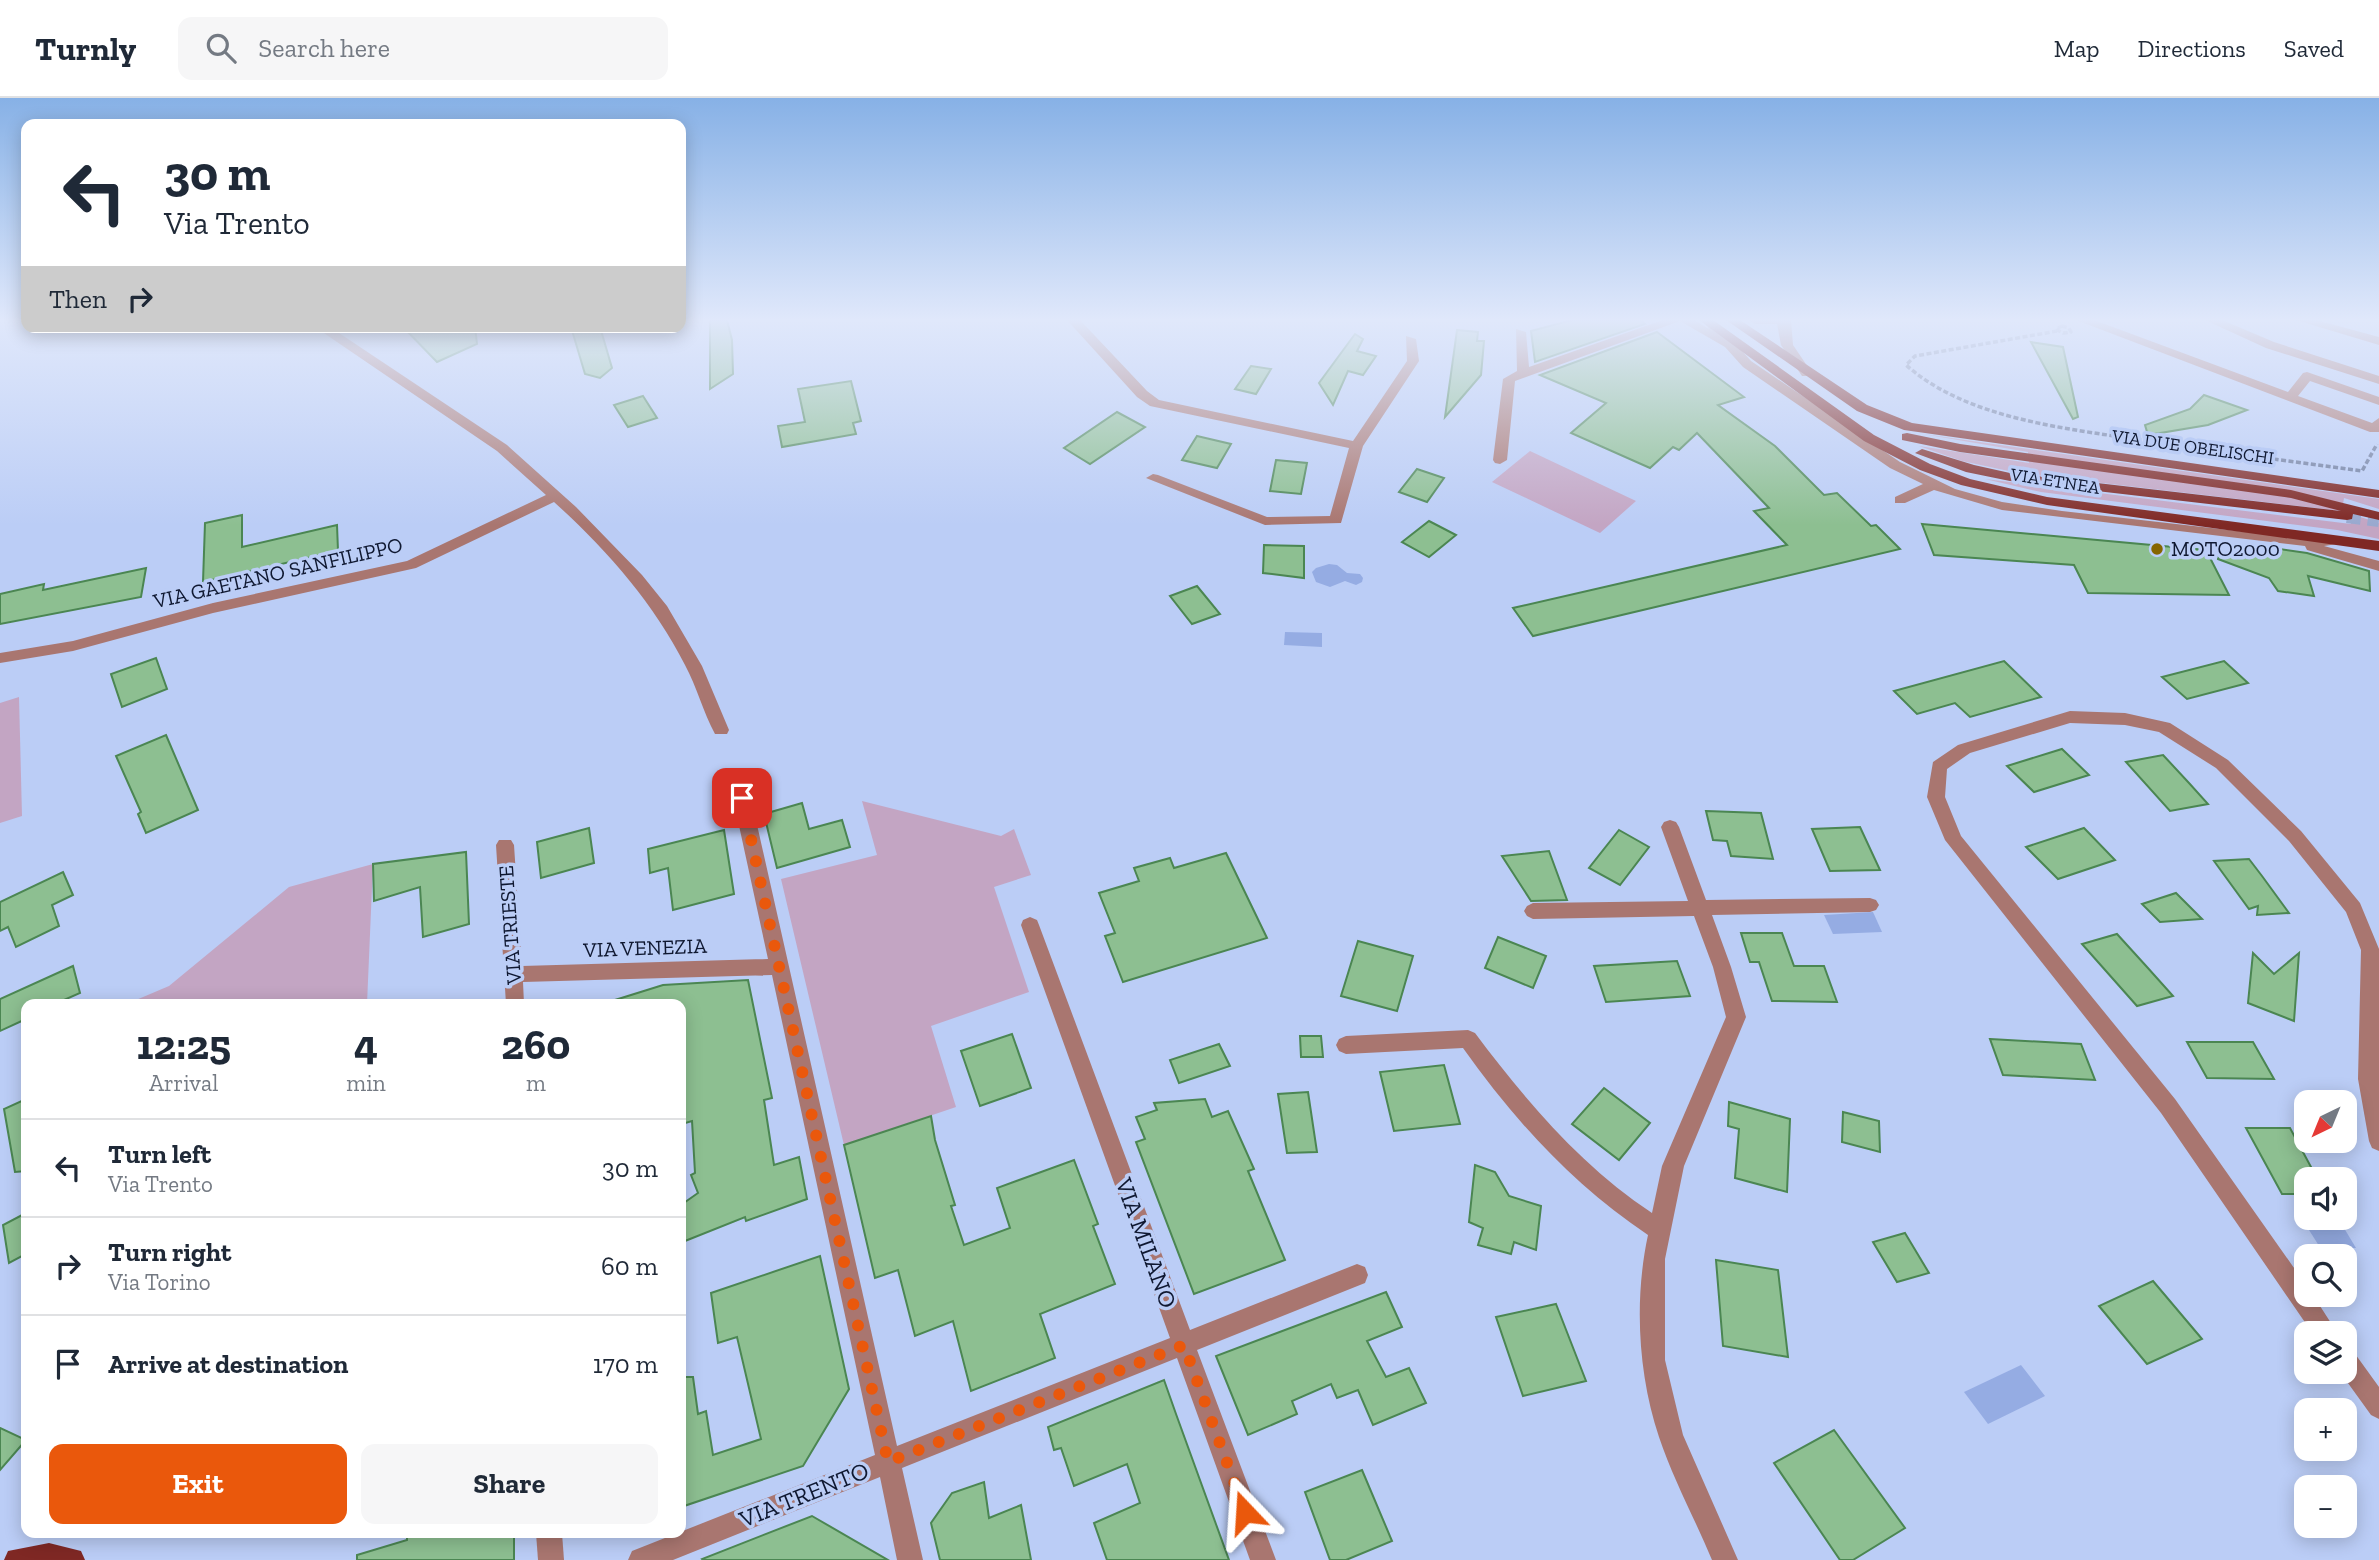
<!DOCTYPE html>
<html lang="en">
<head>
<meta charset="utf-8">
<style>
  :root { --surface:#fff; --page:#f6f6f7; --text:#1f2937; --muted:#747a83; --line:#e0e1e3; --accent:#ea580c }
  body { margin:0; font-family:"Zilla Slab",serif; background:var(--page); color:var(--text); height:100vh; display:flex; flex-direction:column; font-size:26px; white-space:nowrap }
  * { box-sizing:border-box; margin:0 }
  p { font-size:23px; color:var(--muted) }
  .icon { flex:none; width:38px; height:38px; fill:none; stroke:currentColor; stroke-width:2; stroke-linecap:round; stroke-linejoin:round }
  .map { position:relative; flex:1; overflow:hidden }
  .sheet { position:absolute; left:21px; top:901px; width:665px; height:539px; display:flex; flex-direction:column; background:var(--surface); border-radius:14px; box-shadow:0 4px 18px #0003 }
  .sheet>* { flex:none }
  .banner { position:absolute; left:21px; top:21px; width:665px; height:214px; border-radius:14px; box-shadow:0 4px 18px #0003; background:#fff; color:var(--text); overflow:hidden }
  .needle { width:46px; rotate:223deg }
  .buttons { position:absolute; left:2294px; top:992px; display:grid; gap:14px }
  .buttons a { display:grid; place-items:center; width:63px; height:63px; border-radius:14px; background:var(--surface); box-shadow:0 4px 18px #0003; font-size:35px }
  .pin { position:absolute; display:grid; place-items:center; width:60px; height:60px; color:#fff; margin:-30px; border-radius:14px; box-shadow:0 4px 10px #0006 }
  .me { position:absolute; width:77px; margin:-38px; rotate:340deg; stroke-linejoin:round; filter:drop-shadow(0 0 5px #0008) }
  .turn { display:flex; align-items:center; gap:24px; height:147px; padding:0 28px; font-size:32px }
  .turn .icon { width:91px; height:91px; stroke-width:2.5 }
  .turn b { display:block; font-size:49px; line-height:60px }
  .then { display:flex; align-items:center; height:66px; padding:0 28px; background:#0003; gap:14px; font-size:26px }
  .eta { display:flex; justify-content:space-evenly; align-items:center; height:119px; text-align:center }
  .eta b { font-size:42px; font-weight:700; line-height:49px }
  .button { display:flex; gap:14px; margin-top:auto; padding:14px 28px }
  .button a { flex:1; height:80px; border-radius:14px; background:var(--accent); color:#fff; font-size:28px; font-weight:700; line-height:80px; text-align:center }
  .button a+a { background:var(--page); color:var(--text) }
  ul { padding:0; list-style:none }
  li { display:flex; align-items:center; gap:21px; height:98px; padding:0 28px; border-top:2px solid var(--line) }
  li div { flex:1 }
  li b { display:block; font-size:26px }
  li em { font-style:normal }
  header { display:flex; align-items:center; gap:42px; box-sizing:border-box; height:98px; padding:0 35px; background:var(--surface); border-bottom:2px solid var(--line) }
  header strong { font-size:33px }
  nav { display:flex; gap:38px; margin-inline-start:auto; font-size:24px }
  .search { width:490px; height:63px; background:var(--page); display:flex; align-items:center; gap:18px; box-sizing:border-box; padding:0 24px; border-radius:14px; color:var(--muted); font-size:26px }
  .map>svg:first-child { display:block }
  .green { fill:#c3a5c3 }
  .water { fill:#95ace3 }
  .building { fill:#8dbf91; stroke:#4b8652; stroke-width:2 }
  .lines { fill:none; stroke-linecap:round; stroke-linejoin:round }
  .major-tunnel { stroke:#99a9cf; stroke-width:14; stroke-dasharray:14 7; stroke-linecap:butt }
  .path { stroke:#707ea0; stroke-width:3.5; stroke-dasharray:5 2.5; stroke-linecap:butt }
  .minor { fill:#a97670; fill-rule:evenodd }
  .major { fill:#7f2824; fill-rule:evenodd }
  .route { stroke:#ea580c; stroke-width:12; stroke-dasharray:0 21.6 }
  .poi-dot { fill:#866500; stroke:#bbcdf6; stroke-width:2.5 }
  .labels { text-anchor:middle; stroke-width:7; stroke-linejoin:round; paint-order:stroke }
  .far-street-label { font-size:18px; fill:#0f1831; stroke:#bbcdf6 }
  .poi-label { font-size:21px; fill:#0f1831; stroke:#bbcdf6; text-anchor:start }
  .street-label { font-size:21px; fill:#0f1831; stroke:#bbcdf6 }
  .near-street-label { font-size:24px; fill:#0f1831; stroke:#bbcdf6 }
</style>
</head>
<body>
<header>
<strong>Turnly</strong>
<div class="search"><svg class="icon" aria-label="search" viewBox="0 0 24 24"><circle cx="10" cy="10" r="6"/><path d="M15 15l6 6"/></svg>Search here</div>
<nav><a>Map</a><a>Directions</a><a>Saved</a></nav>
</header>
<div class="map">
<svg width="2379" height="1462" viewBox="0 0 2379 1462">
  <rect width="100%" height="100%" fill="#bbcdf6"/>
  <!-- green -->
  <g class="green">
    <polygon points="1923,336 2379,401 2379,411 2344,400 2342,413 2018,375 1962,363 1919,348 2029,365 2028,354"/>
    <polygon points="1530,353 1636,403 1600,435 1492,384"/>
    <polygon points="1985,381 2351,426 2345,414 2379,425 2379,441 2337,432 2041,394"/>
    <polygon points="19,599 22,718 0,725 0,605"/>
    <polygon points="862,703 1001,738 1014,731 1031,777 994,789 1029,894 931,928 956,1009 844,1047 781,781 877,757"/>
    <polygon points="373,766 367,906 138,906 136,902 169,888 289,789"/>
  </g>
  <!-- water -->
  <g class="water">
    <polygon points="1329,466 1337,467 1347,475 1360,476 1363,480 1362,484 1356,487 1345,483 1330,489 1316,484 1312,474 1316,470"/>
    <polygon points="1285,534 1322,535 1322,549 1284,547"/>
    <polygon points="1873,814 1882,834 1833,836 1824,817"/>
    <polygon points="2344,1130 2356,1150 2321,1151 2309,1132"/>
    <polygon points="2021,1267 2045,1298 1988,1326 1964,1294"/>
  </g>
  <!-- building -->
  <g class="building">
    <polygon points="710,222 727,222 732,242 733,276 710,291"/>
    <polygon points="1572,222 1640,222 1645,226 1535,264 1531,233"/>
    <polygon points="403,229 475,229 477,246 437,264"/>
    <polygon points="571,229 600,229 612,270 600,280 585,276"/>
    <polygon points="1457,232 1478,234 1477,243 1484,243 1481,277 1445,319"/>
    <polygon points="1657,234 1744,299 1718,307 1775,348 1824,397 1837,395 1871,428 1876,427 1900,451 1533,538 1513,510 1787,447 1754,413 1769,410 1697,335 1679,352 1673,349 1650,370 1571,335 1606,305 1540,277"/>
    <polygon points="1355,236 1363,241 1357,253 1376,258 1363,277 1348,273 1333,307 1319,285"/>
    <polygon points="2031,244 2063,249 2078,319 2073,321"/>
    <polygon points="1251,268 1271,271 1256,296 1235,291"/>
    <polygon points="851,283 861,323 853,325 856,336 782,349 778,328 805,324 798,291"/>
    <polygon points="2204,297 2247,312 2208,327 2148,337 2145,327 2190,311"/>
    <polygon points="643,298 657,320 628,329 614,307"/>
    <polygon points="1117,314 1145,329 1090,366 1064,350"/>
    <polygon points="1197,338 1231,346 1217,370 1182,362"/>
    <polygon points="1276,362 1307,365 1301,396 1270,393"/>
    <polygon points="1417,371 1444,380 1427,404 1399,394"/>
    <polygon points="242,417 242,449 337,427 338,453 203,484 205,425"/>
    <polygon points="1429,423 1456,437 1429,459 1402,444"/>
    <polygon points="1922,426 2206,452 2229,497 2088,495 2074,467 1934,457"/>
    <polygon points="1264,447 1304,448 1304,480 1263,475"/>
    <polygon points="2251,447 2307,455 2369,473 2370,493 2308,478 2314,498 2278,493 2269,480 2218,461 2219,454 2254,457"/>
    <polygon points="146,470 141,499 0,526 0,496 44,486 43,492"/>
    <polygon points="1197,488 1220,516 1192,526 1170,498"/>
    <polygon points="156,560 167,591 122,609 111,576"/>
    <polygon points="2004,563 2041,599 1970,619 1955,605 1917,616 1894,593"/>
    <polygon points="2224,563 2248,585 2187,601 2162,579"/>
    <polygon points="166,637 198,712 146,735 138,716 141,714 116,658"/>
    <polygon points="2062,651 2089,677 2034,694 2007,668"/>
    <polygon points="2163,657 2189,685 2208,706 2170,713 2126,664"/>
    <polygon points="802,705 809,731 842,722 850,749 777,770 764,716"/>
    <polygon points="1706,713 1761,715 1773,761 1731,758 1727,743 1713,742"/>
    <polygon points="1860,729 1880,772 1830,773 1812,731"/>
    <polygon points="589,730 594,765 541,780 537,744"/>
    <polygon points="2084,730 2115,762 2058,781 2026,749"/>
    <polygon points="724,732 734,796 673,812 668,770 650,775 648,751"/>
    <polygon points="1619,732 1649,749 1620,787 1589,770"/>
    <polygon points="1549,753 1567,802 1531,803 1502,758"/>
    <polygon points="466,754 469,826 423,839 420,789 374,803 373,766"/>
    <polygon points="1226,755 1267,840 1123,884 1105,838 1115,835 1099,795 1139,783 1134,770 1170,760 1174,770"/>
    <polygon points="2249,761 2262,778 2289,815 2257,817 2258,808 2249,811 2214,763"/>
    <polygon points="63,774 73,797 52,807 59,828 16,849 8,829 0,833 0,804"/>
    <polygon points="2176,795 2202,821 2160,824 2142,806"/>
    <polygon points="1741,835 1782,835 1794,868 1824,868 1837,904 1772,903 1759,864 1750,864"/>
    <polygon points="2117,836 2147,869 2173,898 2137,908 2082,846"/>
    <polygon points="1498,839 1546,858 1533,890 1485,870"/>
    <polygon points="1358,843 1413,858 1397,913 1341,898"/>
    <polygon points="2253,855 2274,876 2299,855 2294,923 2248,905"/>
    <polygon points="1677,863 1690,898 1606,904 1594,868"/>
    <polygon points="73,868 80,895 55,906 26,906 26,921 0,933 0,901"/>
    <polygon points="748,882 772,1000 764,1002 774,1067 799,1059 807,1101 746,1123 745,1119 685,1143 681,1107 698,1095 691,1077 695,1075 692,1023 682,1026 681,1011 681,906 616,906 615,902 663,887"/>
    <polygon points="1012,936 1031,990 980,1008 961,953"/>
    <polygon points="1300,938 1321,938 1323,959 1301,959"/>
    <polygon points="1990,941 2081,946 2095,982 2003,977"/>
    <polygon points="2187,944 2253,944 2274,981 2207,980"/>
    <polygon points="1219,946 1230,968 1179,985 1170,962"/>
    <polygon points="1444,967 1460,1026 1394,1033 1380,974"/>
    <polygon points="1604,990 1650,1025 1619,1062 1572,1026"/>
    <polygon points="1308,994 1317,1054 1287,1055 1278,996"/>
    <polygon points="26,1001 26,1073 15,1074 4,1011"/>
    <polygon points="1205,1001 1212,1019 1228,1013 1254,1071 1248,1073 1285,1162 1194,1196 1136,1044 1145,1041 1136,1019 1157,1012 1154,1005"/>
    <polygon points="1729,1004 1790,1021 1787,1094 1735,1080 1739,1031 1728,1028"/>
    <polygon points="1843,1014 1879,1023 1880,1054 1842,1044"/>
    <polygon points="931,1018 935,1042 955,1107 951,1108 964,1147 1010,1130 997,1090 1074,1062 1098,1126 1093,1128 1115,1186 1040,1216 1055,1260 971,1293 953,1223 915,1238 898,1172 875,1180 844,1047"/>
    <polygon points="2246,1030 2290,1030 2318,1082 2306,1082 2306,1096 2282,1096"/>
    <polygon points="1475,1067 1495,1074 1509,1098 1541,1108 1536,1152 1514,1144 1511,1156 1478,1147 1483,1130 1469,1124"/>
    <polygon points="26,1115 26,1156 9,1165 3,1127"/>
    <polygon points="1905,1135 1929,1175 1897,1184 1873,1144"/>
    <polygon points="820,1158 849,1291 803,1368 681,1409 681,1279 693,1279 698,1316 706,1313 713,1357 761,1341 737,1239 718,1245 711,1195"/>
    <polygon points="1716,1162 1778,1172 1788,1259 1723,1248"/>
    <polygon points="2153,1183 2202,1241 2147,1266 2099,1208"/>
    <polygon points="1386,1194 1402,1229 1367,1243 1386,1279 1409,1270 1426,1305 1373,1327 1358,1292 1337,1300 1331,1286 1292,1303 1297,1316 1248,1337 1216,1258"/>
    <polygon points="1556,1206 1586,1283 1523,1298 1496,1219"/>
    <polygon points="1164,1282 1176,1316 1229,1462 1107,1462 1094,1425 1140,1405 1127,1366 1074,1388 1061,1350 1054,1352 1048,1329"/>
    <polygon points="0,1330 26,1342 0,1372"/>
    <polygon points="1834,1332 1905,1430 1853,1462 1840,1462 1774,1365"/>
    <polygon points="1362,1372 1392,1443 1346,1462 1330,1462 1305,1394"/>
    <polygon points="984,1384 989,1420 1021,1407 1031,1462 940,1462 931,1425 952,1395"/>
    <polygon points="812,1418 888,1462 703,1462 702,1461"/>
    <polygon points="407,1435 514,1435 514,1462 357,1462 357,1457 407,1442"/>
  </g>
  <g class="lines">
    <!-- major-tunnel -->
    <polyline class="major-tunnel" points="2347,418 2379,422"/>
    <!-- path -->
    <g class="path">
      <polygon points="2062,228 2069,230 2071,234 2063,235 2056,231"/>
      <path d="M2057 233 1915 258 1906 267C1967 321 2064 330 2141 342"/>
      <polyline points="2177,348 2362,373 2377,346"/>
    </g>
    <!-- minor -->
    <g class="minor">
      <polygon points="1067,222 1080,222 1147,293 1159,302 1353,343 1407,263 1406,238 1416,241 1419,263 1363,348 1341,425 1265,427 1146,380 1153,376 1158,377 1267,419 1330,418 1349,350 1150,308 1137,299"/>
      <polygon points="1663,222 1694,222 1709,231 1706,227 1708,224 1716,224 1751,263 1900,364 1955,391 2002,404 2062,413 2291,439 2332,438 2339,443 2337,446 2324,448 2379,463 2379,473 2307,452 2305,448 2002,412 1934,392 1905,405 1895,405 1895,399 1923,386 1890,370 1743,269 1725,249 1680,223 1515,283 1507,362 1500,366 1495,365 1493,362 1503,281 1517,273 1516,231 1526,234 1529,269"/>
      <polygon points="1749,222 1791,222 1793,247 1812,275 1810,278 1802,278 1781,247 1777,226 1755,226"/>
      <polygon points="2076,222 2094,222 2288,294 2303,275 2307,274 2379,299 2379,307 2310,283 2298,298 2372,325 2379,320 2379,334 2370,334"/>
      <polygon points="2205,222 2222,222 2274,244 2379,278 2379,286 2266,250"/>
      <polygon points="2296,222 2316,222 2379,239 2379,247"/>
      <path d="M315 229H330L507 347 576 409 642 477 667 508 702 568 729 632 727 636H715C703 614 697 589 685 567 653 504 606 451 554 404L416 470 213 515 73 553 0 565V555L73 543 213 505 407 463 546 397 497 353Z"/>
      <polygon points="2070,613 2125,615 2170,625 2228,662 2301,733 2360,805 2379,851 2379,1053 2372,1050 2369,1043 2358,981 2361,852 2346,814 2289,743 2216,670 2159,634 2125,627 2070,625 1970,655 1947,671 1945,699 1961,738 2175,1001 2306,1187 2306,1197 2313,1197 2338,1236 2313,1236 2161,1015 1945,742 1927,699 1933,664 1958,647"/>
      <polygon points="742,693 751,700 897,1348 1170,1240 1021,827 1023,822 1030,819 1037,822 1039,827 1190,1232 1357,1166 1365,1169 1368,1177 1365,1185 1197,1252 1276,1462 1250,1462 1177,1260 902,1370 923,1462 897,1462 880,1379 673,1462 628,1462 632,1453 875,1357 772,877 523,884 524,906 506,906 496,747 499,742 511,742 514,747 522,868 768,861 733,700"/>
      <path d="M1670 722 1676 724 1679 729 1706 802 1870 800 1876 802 1879 807 1876 812 1870 814 1712 817 1731 869 1746 919 1684 1068 1665 1161V1262L1683 1337 1738 1462H1712C1695 1421 1673 1381 1659 1339 1638 1276 1634 1202 1648 1137 1573 1087 1515 1023 1463 950L1346 956 1339 953 1336 947 1339 941 1346 938 1468 932 1475 935C1526 1003 1581 1068 1652 1115L1662 1068 1726 919 1713 869 1694 818 1533 821 1527 818 1524 813 1527 808 1533 805 1688 803 1661 729 1664 724Z"/>
      <polygon points="2345,1249 2353,1253 2379,1289 2379,1321 2371,1317 2340,1274 2345,1274"/>
      <polygon points="536,1435 562,1435 564,1462 538,1462"/>
    </g>
    <!-- major -->
    <g class="major">
      <polygon points="1699,222 1713,222 1874,337 1930,366 1970,381 2047,399 2379,443 2379,453 2047,407 1961,387 1920,372 1864,343"/>
      <polygon points="1726,222 1740,222 1867,307 1912,325 2379,392 2379,400 1904,332 1857,313"/>
      <polygon points="1907,335 1960,346 2291,392 2379,414 2379,422 2353,416 2352,421 2347,422 2010,383 1966,374 1915,355 1922,351 1974,367 2010,375 2341,413 2291,400 1960,354 1902,342 1902,336"/>
      <polygon points="49,1445 81,1453 85,1462 4,1462 8,1453"/>
    </g>
  </g>
  <!-- sky -->
  <linearGradient id="sky" x2="0" y2="1"><stop stop-color="#87b1e6"/><stop offset="0.52" stop-color="#e0e8fb"/><stop offset="1" stop-color="#e0e8fb" stop-opacity="0"/></linearGradient>
  <rect width="2379" height="427" fill="url(#sky)"/>
  <g class="lines">
    <!-- route -->
    <polyline class="route" points="742,700 888,1364 1184,1247 1245,1414"/>
  </g>
  <!-- markers -->
  <circle class="poi-dot" cx="2157" cy="451" r="7"/>
  <g class="labels">
    <!-- far-street labels -->
    <g class="far-street-label">
      <text transform="translate(2193 349) rotate(8)" y="6">VIA DUE OBELISCHI</text>
      <text transform="translate(2055 383) rotate(9)" y="6">VIA ETNEA</text>
    </g>
    <!-- poi labels -->
    <g class="poi-label">
      <text x="2171" y="458">MOTO2000</text>
    </g>
    <!-- street labels -->
    <g class="street-label">
      <text transform="translate(278 475) rotate(-13)" y="7">VIA GAETANO SANFILIPPO</text>
      <text transform="translate(510 827) rotate(-94)" y="7">VIA TRIESTE</text>
      <text transform="translate(645 850) rotate(-2)" y="7">VIA VENEZIA</text>
    </g>
    <!-- near-street labels -->
    <g class="near-street-label">
      <text transform="translate(1146 1145) rotate(70)" y="8">VIA MILANO</text>
      <text transform="translate(804 1397) rotate(-22)" y="8">VIA TRENTO</text>
    </g>
  </g>
</svg>
<div class="buttons">
<a><svg class="needle" viewBox="-14 -14 28 28"><path d="M0-13l5 13h-10z" fill="#e53935"/><path d="M0 13l5-13h-10z" fill="#747a83"/></svg></a>
<a><svg class="icon" aria-label="sound" viewBox="0 0 24 24"><path d="M4 9h4l5-4v14l-5-4H4zM17 9q2 3 0 6"/></svg></a>
<a><svg class="icon" aria-label="search" viewBox="0 0 24 24"><circle cx="10" cy="10" r="6"/><path d="M15 15l6 6"/></svg></a>
<a><svg class="icon" aria-label="layers" viewBox="0 0 24 24"><path d="M12 4l9 5-9 5-9-5zM3 14l9 5 9-5"/></svg></a>
<a>+</a>
<a>−</a>
</div>
<div class="pin" style="left:742px;top:700px;background:#d93025"><svg class="icon" aria-label="arrive" viewBox="0 0 24 24"><path d="M6 21V4h12l-3 4 3 4H6"/></svg></div>
<svg class="me" style="left:1245px;top:1414px" viewBox="-20 -20 40 40"><path d="M0-17L14 15 0 8-14 15z" fill="#ea580c" stroke="#fff" stroke-width="4"/></svg>
<div class="banner">
<div class="turn"><svg class="icon" aria-label="left" viewBox="0 0 24 24"><path d="M17 20v-9H6M10 6l-5 5 5 5"/></svg><div><b>30 m</b>Via Trento</div></div>
<div class="then">Then<svg class="icon" aria-label="right" viewBox="0 0 24 24"><path d="M7 20v-9h11M14 6l5 5-5 5"/></svg></div>
</div>
<section class="sheet">
<div class="eta">
<div><b>12:25</b><p>Arrival</p></div>
<div><b>4</b><p>min</p></div>
<div><b>260</b><p>m</p></div>
</div>
<ul>
<li><svg class="icon" aria-label="left" viewBox="0 0 24 24"><path d="M17 20v-9H6M10 6l-5 5 5 5"/></svg><div><b>Turn left</b><p>Via Trento</p></div><em>30 m</em></li>
<li><svg class="icon" aria-label="right" viewBox="0 0 24 24"><path d="M7 20v-9h11M14 6l5 5-5 5"/></svg><div><b>Turn right</b><p>Via Torino</p></div><em>60 m</em></li>
<li><svg class="icon" aria-label="arrive" viewBox="0 0 24 24"><path d="M6 21V4h12l-3 4 3 4H6"/></svg><div><b>Arrive at destination</b></div><em>170 m</em></li>
</ul>
<div class="button"><a>Exit</a><a>Share</a></div>
</section>
</div>
</body>
</html>
